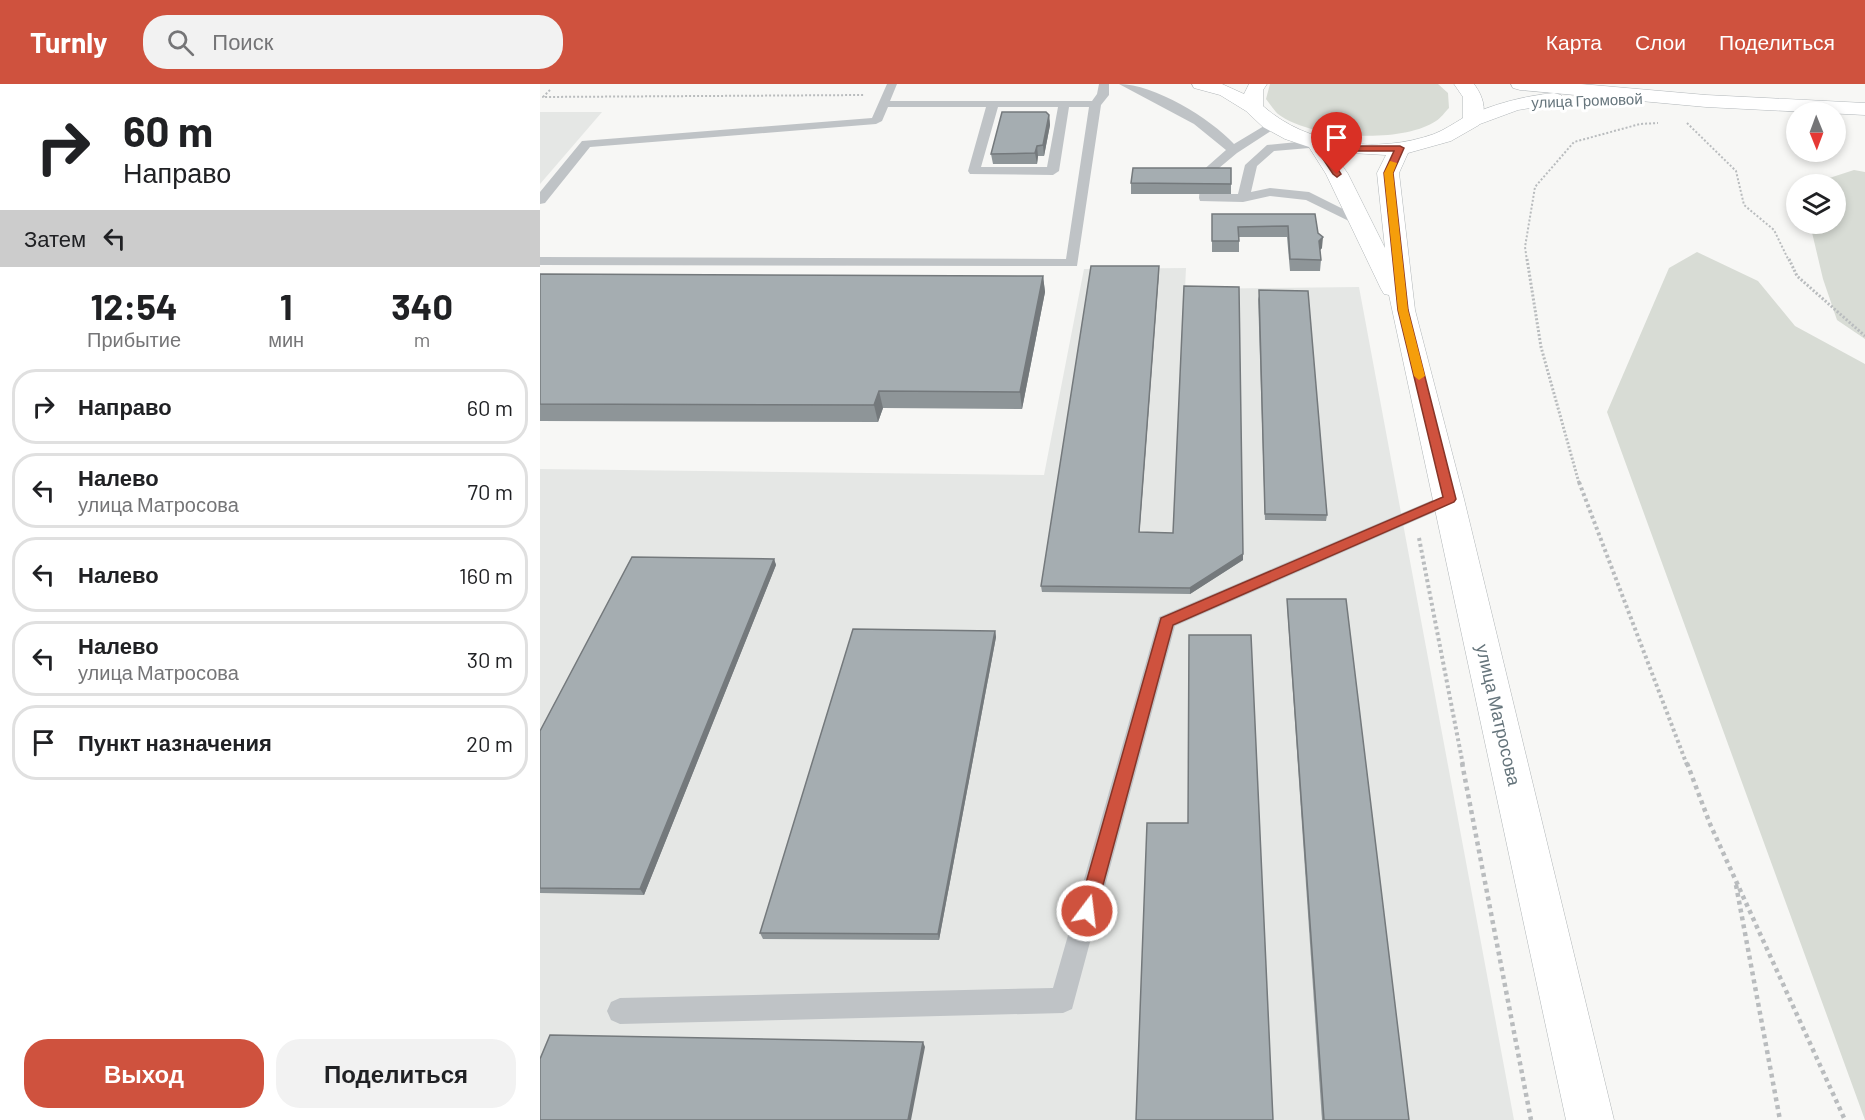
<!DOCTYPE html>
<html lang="ru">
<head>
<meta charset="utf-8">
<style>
  :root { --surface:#fff; --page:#f2f2f2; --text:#202124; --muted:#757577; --line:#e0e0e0; --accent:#cf523e }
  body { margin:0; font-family:Barlow,sans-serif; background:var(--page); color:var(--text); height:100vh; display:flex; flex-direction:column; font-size:22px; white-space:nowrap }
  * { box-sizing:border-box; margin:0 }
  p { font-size:20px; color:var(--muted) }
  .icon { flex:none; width:33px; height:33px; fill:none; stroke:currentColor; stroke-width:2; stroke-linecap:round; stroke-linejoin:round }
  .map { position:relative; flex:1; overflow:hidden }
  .panel { display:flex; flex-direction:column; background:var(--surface); width:540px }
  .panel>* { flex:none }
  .hud { background:#fff; color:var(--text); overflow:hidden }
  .needle { width:39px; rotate:179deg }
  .fabs { position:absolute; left:1246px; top:18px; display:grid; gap:12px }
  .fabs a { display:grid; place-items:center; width:60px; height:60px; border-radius:50%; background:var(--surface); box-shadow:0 3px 9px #0003; font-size:30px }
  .pin { position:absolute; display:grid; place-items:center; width:51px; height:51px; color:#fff; margin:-62px -26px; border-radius:50% 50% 50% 0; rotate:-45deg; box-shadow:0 0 6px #0007 }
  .pin .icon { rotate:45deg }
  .me { position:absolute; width:66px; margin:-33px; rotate:15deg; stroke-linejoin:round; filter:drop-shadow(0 0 4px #0008) }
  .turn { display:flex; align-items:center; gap:21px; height:126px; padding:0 24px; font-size:27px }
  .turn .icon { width:78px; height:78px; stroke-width:2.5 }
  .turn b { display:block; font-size:42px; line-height:51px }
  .then { display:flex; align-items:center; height:57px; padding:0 24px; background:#0003; gap:12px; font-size:22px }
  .eta { display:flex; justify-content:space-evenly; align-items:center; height:102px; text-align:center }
  .eta b { font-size:36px; font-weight:700; line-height:42px }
  .button { display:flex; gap:12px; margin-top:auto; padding:12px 24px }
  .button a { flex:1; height:69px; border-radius:24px; background:var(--accent); color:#fff; font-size:24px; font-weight:700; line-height:69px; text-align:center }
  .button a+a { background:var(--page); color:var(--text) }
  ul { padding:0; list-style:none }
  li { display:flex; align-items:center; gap:18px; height:75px; margin:0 12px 9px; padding:0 12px; border:3px solid var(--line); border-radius:24px }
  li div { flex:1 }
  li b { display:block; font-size:22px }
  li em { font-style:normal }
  header { display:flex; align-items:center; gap:36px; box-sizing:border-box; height:84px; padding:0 30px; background:var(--accent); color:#fff }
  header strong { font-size:28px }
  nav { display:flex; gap:33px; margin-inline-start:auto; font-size:21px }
  .search { width:420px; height:54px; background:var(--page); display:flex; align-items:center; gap:15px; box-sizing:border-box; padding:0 21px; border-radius:24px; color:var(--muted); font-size:22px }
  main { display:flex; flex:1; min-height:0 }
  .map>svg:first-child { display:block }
  .built { fill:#e5e7e5 }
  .green { fill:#d8dcd5 }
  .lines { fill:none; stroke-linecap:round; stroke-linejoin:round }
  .secondary-casing { stroke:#b2b7ba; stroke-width:1 }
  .primary-casing { stroke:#b1b6b8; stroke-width:1 }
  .path-far3 { stroke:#b9bcbe; stroke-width:2; stroke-dasharray:2 2; stroke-linecap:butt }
  .path-far2 { stroke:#b9bcbe; stroke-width:3; stroke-dasharray:2 2; stroke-linecap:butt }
  .path-far1 { stroke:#b9bcbe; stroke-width:4; stroke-dasharray:3 3; stroke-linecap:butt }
  .path { stroke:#b9bcbe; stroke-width:4.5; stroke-dasharray:4 4; stroke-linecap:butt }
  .lane { fill:#bfc3c6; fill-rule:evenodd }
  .secondary { fill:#fff; fill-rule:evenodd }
  .primary { fill:#fff; fill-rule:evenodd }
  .wall { fill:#8e9598 }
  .shaded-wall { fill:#74797c }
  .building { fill:#a5adb1; stroke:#74797c; stroke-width:1.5 }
  .route { fill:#cf523e; stroke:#873528; stroke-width:1.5 }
  .slow { fill:#f59e0b }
  .labels { text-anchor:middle; stroke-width:6; stroke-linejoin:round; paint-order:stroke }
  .far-street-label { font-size:15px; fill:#66757c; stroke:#fff }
  .street-label { font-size:18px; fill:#66757c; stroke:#fff }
</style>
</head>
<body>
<header>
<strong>Turnly</strong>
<div class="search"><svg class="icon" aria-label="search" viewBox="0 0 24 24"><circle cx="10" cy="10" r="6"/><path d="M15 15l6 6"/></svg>Поиск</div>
<nav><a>Карта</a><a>Слои</a><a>Поделиться</a></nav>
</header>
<main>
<section class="panel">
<div class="hud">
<div class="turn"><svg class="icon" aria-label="right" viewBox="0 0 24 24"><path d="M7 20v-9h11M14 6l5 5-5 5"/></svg><div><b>60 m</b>Направо</div></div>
<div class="then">Затем<svg class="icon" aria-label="left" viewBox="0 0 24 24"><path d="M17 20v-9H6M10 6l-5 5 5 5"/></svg></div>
</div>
<div class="eta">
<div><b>12:54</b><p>Прибытие</p></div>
<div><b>1</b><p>мин</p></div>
<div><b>340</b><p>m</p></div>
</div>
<ul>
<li><svg class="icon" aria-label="right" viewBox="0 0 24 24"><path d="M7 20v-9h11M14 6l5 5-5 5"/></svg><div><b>Направо</b></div><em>60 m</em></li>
<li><svg class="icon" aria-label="left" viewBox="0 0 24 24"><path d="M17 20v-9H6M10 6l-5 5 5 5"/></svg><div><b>Налево</b><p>улица Матросова</p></div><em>70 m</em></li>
<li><svg class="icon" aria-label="left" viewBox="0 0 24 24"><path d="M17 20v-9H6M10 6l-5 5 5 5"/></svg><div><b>Налево</b></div><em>160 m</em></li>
<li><svg class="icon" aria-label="left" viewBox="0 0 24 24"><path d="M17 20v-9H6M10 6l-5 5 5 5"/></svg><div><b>Налево</b><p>улица Матросова</p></div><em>30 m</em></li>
<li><svg class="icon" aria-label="arrive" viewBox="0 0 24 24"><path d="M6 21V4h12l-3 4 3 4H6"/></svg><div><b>Пункт назначения</b></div><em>20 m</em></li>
</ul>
<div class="button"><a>Выход</a><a>Поделиться</a></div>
</section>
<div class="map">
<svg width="1325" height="1036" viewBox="0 0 1325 1036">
  <rect width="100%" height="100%" fill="#f7f7f5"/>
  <!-- built -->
  <g class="built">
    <polygon points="0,28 62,28 0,100"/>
    <polygon points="646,184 645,205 819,203 974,1036 0,1036 0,385 504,391 544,185"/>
  </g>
  <!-- green -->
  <g class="green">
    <path d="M730 0H898L908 9 909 24C905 28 901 34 896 37 862 60 770 55 738 30 734 26 730 20 726 15Z"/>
    <polygon points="1314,86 1325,88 1325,255 1297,236 1283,195 1270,140 1296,140 1296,100 1271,100"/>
    <polygon points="1157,168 1218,197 1255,242 1325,280 1325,1036 1067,328 1129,184"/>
  </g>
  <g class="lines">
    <defs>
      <g id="secondary">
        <polygon points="971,0 1041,0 1166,11 1325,19 1325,31 1166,23 980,6 973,4"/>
        <path d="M1014 9 1021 11 1023 15 1021 19 978 26 932 43 925 41 922 37 925 33C954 20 983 12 1014 9Z"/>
      </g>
      <path id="primary" d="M652 0H682L704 10 709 0H727L723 6V22C768 62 838 70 894 50 904 46 913 40 923 34V13L914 0H934C943 12 948 27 939 41L911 57 868 69 859 89 875 226 924 415 1074 1036H1026L849 211 844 210 841 205 786 90 769 63 745 55 723 43 706 27 680 11 654 4ZM793 68 846 71 837 89 845 164 808 90Z"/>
    </defs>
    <!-- secondary casing -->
    <use href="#secondary" class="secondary-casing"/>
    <!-- primary casing -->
    <use href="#primary" class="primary-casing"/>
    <!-- path-far3 -->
    <g class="path-far3">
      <polyline points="10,6 3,13 324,11"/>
      <polyline points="1147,39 1196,87 1204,121 1234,146 1249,177"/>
      <polyline points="987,177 985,163 995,103 1034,58 1100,40 1118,39"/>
    </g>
    <!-- path-far2 -->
    <g class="path-far2">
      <polyline points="987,175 1001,263 1039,399"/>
      <polyline points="1249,175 1257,192 1325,252"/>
    </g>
    <!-- path-far1 -->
    <g class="path-far1">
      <polyline points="1039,398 1147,681"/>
      <polyline points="879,454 923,681"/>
    </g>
    <!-- path -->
    <g class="path">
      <polyline points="922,679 991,1036"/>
      <polyline points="1147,679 1170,740 1305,1036"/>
      <polyline points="1196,801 1240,1036"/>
    </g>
    <!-- lane -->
    <g class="lane">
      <path d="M347 0H357L350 17H552L557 10 559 0H569V11L561 21 537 182 0 181V173L526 175 549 23H529L519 87 513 91 430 90 428 87 446 23H348L342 37 336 40 50 63 5 119 0 120V108L42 57 332 34ZM458 23H518L507 83H441Z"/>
      <path d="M579 0C614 0 670 34 694 60L729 39H737V43L697 69 673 89 672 110H698L705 81 727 61 777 56 781 57V63L734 67 717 82 711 108 730 104 769 108 827 137 820 141 815 140 766 116 730 112 703 118 660 117 659 114 661 88 686 66 654 40Z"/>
      <polygon points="909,409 915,411 918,415 915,419 635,542 532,925 523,929 80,940 71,936 67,927 71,918 80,914 513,904 619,533"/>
    </g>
    <!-- secondary -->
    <use href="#secondary" class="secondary"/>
    <!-- primary -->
    <use href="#primary" class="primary"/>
  </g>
  <!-- wall -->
  <g class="wall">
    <polygon points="509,31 510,41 504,72 498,72 497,80 453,80 451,70"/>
    <polygon points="691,84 691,110 591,110 591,99"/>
    <polygon points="672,130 775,130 778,149 782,164 780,166 781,176 780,187 750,187 747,153 699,153 699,168 672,168"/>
    <polygon points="619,182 599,448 703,476 650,510 502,508 501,502"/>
    <polygon points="0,190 503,192 505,208 482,325 343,324 338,338 0,337"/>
    <polygon points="718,212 787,431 786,437 725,436"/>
    <polygon points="234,475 236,481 104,811 0,809 0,647"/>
    <polygon points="747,515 869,1036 782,1036 747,521"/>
    <polygon points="455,547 456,553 399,856 223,855 220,849"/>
  </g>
  <!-- shaded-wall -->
  <g class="shaded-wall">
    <polygon points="509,31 510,41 504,72 503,61"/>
    <polygon points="497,62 498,72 497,80 495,69"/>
    <polygon points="783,153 782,164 778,168 779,157"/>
    <polygon points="619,182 619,188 599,454 599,448"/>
    <polygon points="503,192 505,208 482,325 480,308"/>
    <polygon points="339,307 343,324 338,338 334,321"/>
    <polygon points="703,470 703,476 650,510 650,504"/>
    <polygon points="234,475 236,481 104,811 100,805"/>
    <polygon points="455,547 456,553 399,856 398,850"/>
    <polygon points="383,958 385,963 371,1036 368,1036"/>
  </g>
  <!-- building -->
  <g class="building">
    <polygon points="462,28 506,28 509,31 503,61 497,62 495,69 451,70"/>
    <polygon points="593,84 691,84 691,100 591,99"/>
    <polygon points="672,130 775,130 778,149 783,153 779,157 781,176 750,175 748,142 698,143 699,157 672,157"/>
    <polygon points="551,182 619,182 599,448 633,449 644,202 699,203 703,470 650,504 501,502"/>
    <polygon points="0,190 503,192 480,308 339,307 334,321 0,320"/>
    <polygon points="719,206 768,207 787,431 725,430"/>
    <polygon points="92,473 234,475 100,805 0,804 0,647"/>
    <polygon points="747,515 806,515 869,1036 784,1036"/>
    <polygon points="313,545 455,547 398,850 220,849"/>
    <polygon points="649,551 711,551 733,1036 596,1036 607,739 648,739"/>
    <polygon points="10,951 383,958 368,1036 0,1036 0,975"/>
  </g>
  <!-- route -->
  <polygon class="route" points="774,58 816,62 860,62 864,64 853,89 868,226 916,415 914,418 633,541 556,827 553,833 547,835 541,833 538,827 621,534 903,413 858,226 844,89 854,67 816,67 784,63 801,90 797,93 793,90 773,60"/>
  <!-- slow -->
  <polygon class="slow" points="850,77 857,79 853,89 868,226 885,292 879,296 874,292 858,226 844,89"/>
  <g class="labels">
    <!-- far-street labels -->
    <g class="far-street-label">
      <text transform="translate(1047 17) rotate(-2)" y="5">улица Громовой</text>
    </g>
    <!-- street labels -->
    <g class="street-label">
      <text transform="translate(958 631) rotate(77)" y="6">улица Матросова</text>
    </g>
  </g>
</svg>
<div class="fabs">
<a><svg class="needle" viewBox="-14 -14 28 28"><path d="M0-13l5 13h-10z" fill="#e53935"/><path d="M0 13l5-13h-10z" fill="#757577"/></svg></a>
<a><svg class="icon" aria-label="layers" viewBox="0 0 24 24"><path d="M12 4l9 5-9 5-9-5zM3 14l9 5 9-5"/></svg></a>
</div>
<div class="pin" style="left:797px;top:90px;background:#d93025"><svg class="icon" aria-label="arrive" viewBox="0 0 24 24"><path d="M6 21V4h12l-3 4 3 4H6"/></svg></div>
<svg class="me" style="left:547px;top:827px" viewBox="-20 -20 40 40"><circle r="17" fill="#cf523e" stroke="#fff" stroke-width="3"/><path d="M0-11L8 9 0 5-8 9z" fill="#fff"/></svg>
</div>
</main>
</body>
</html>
